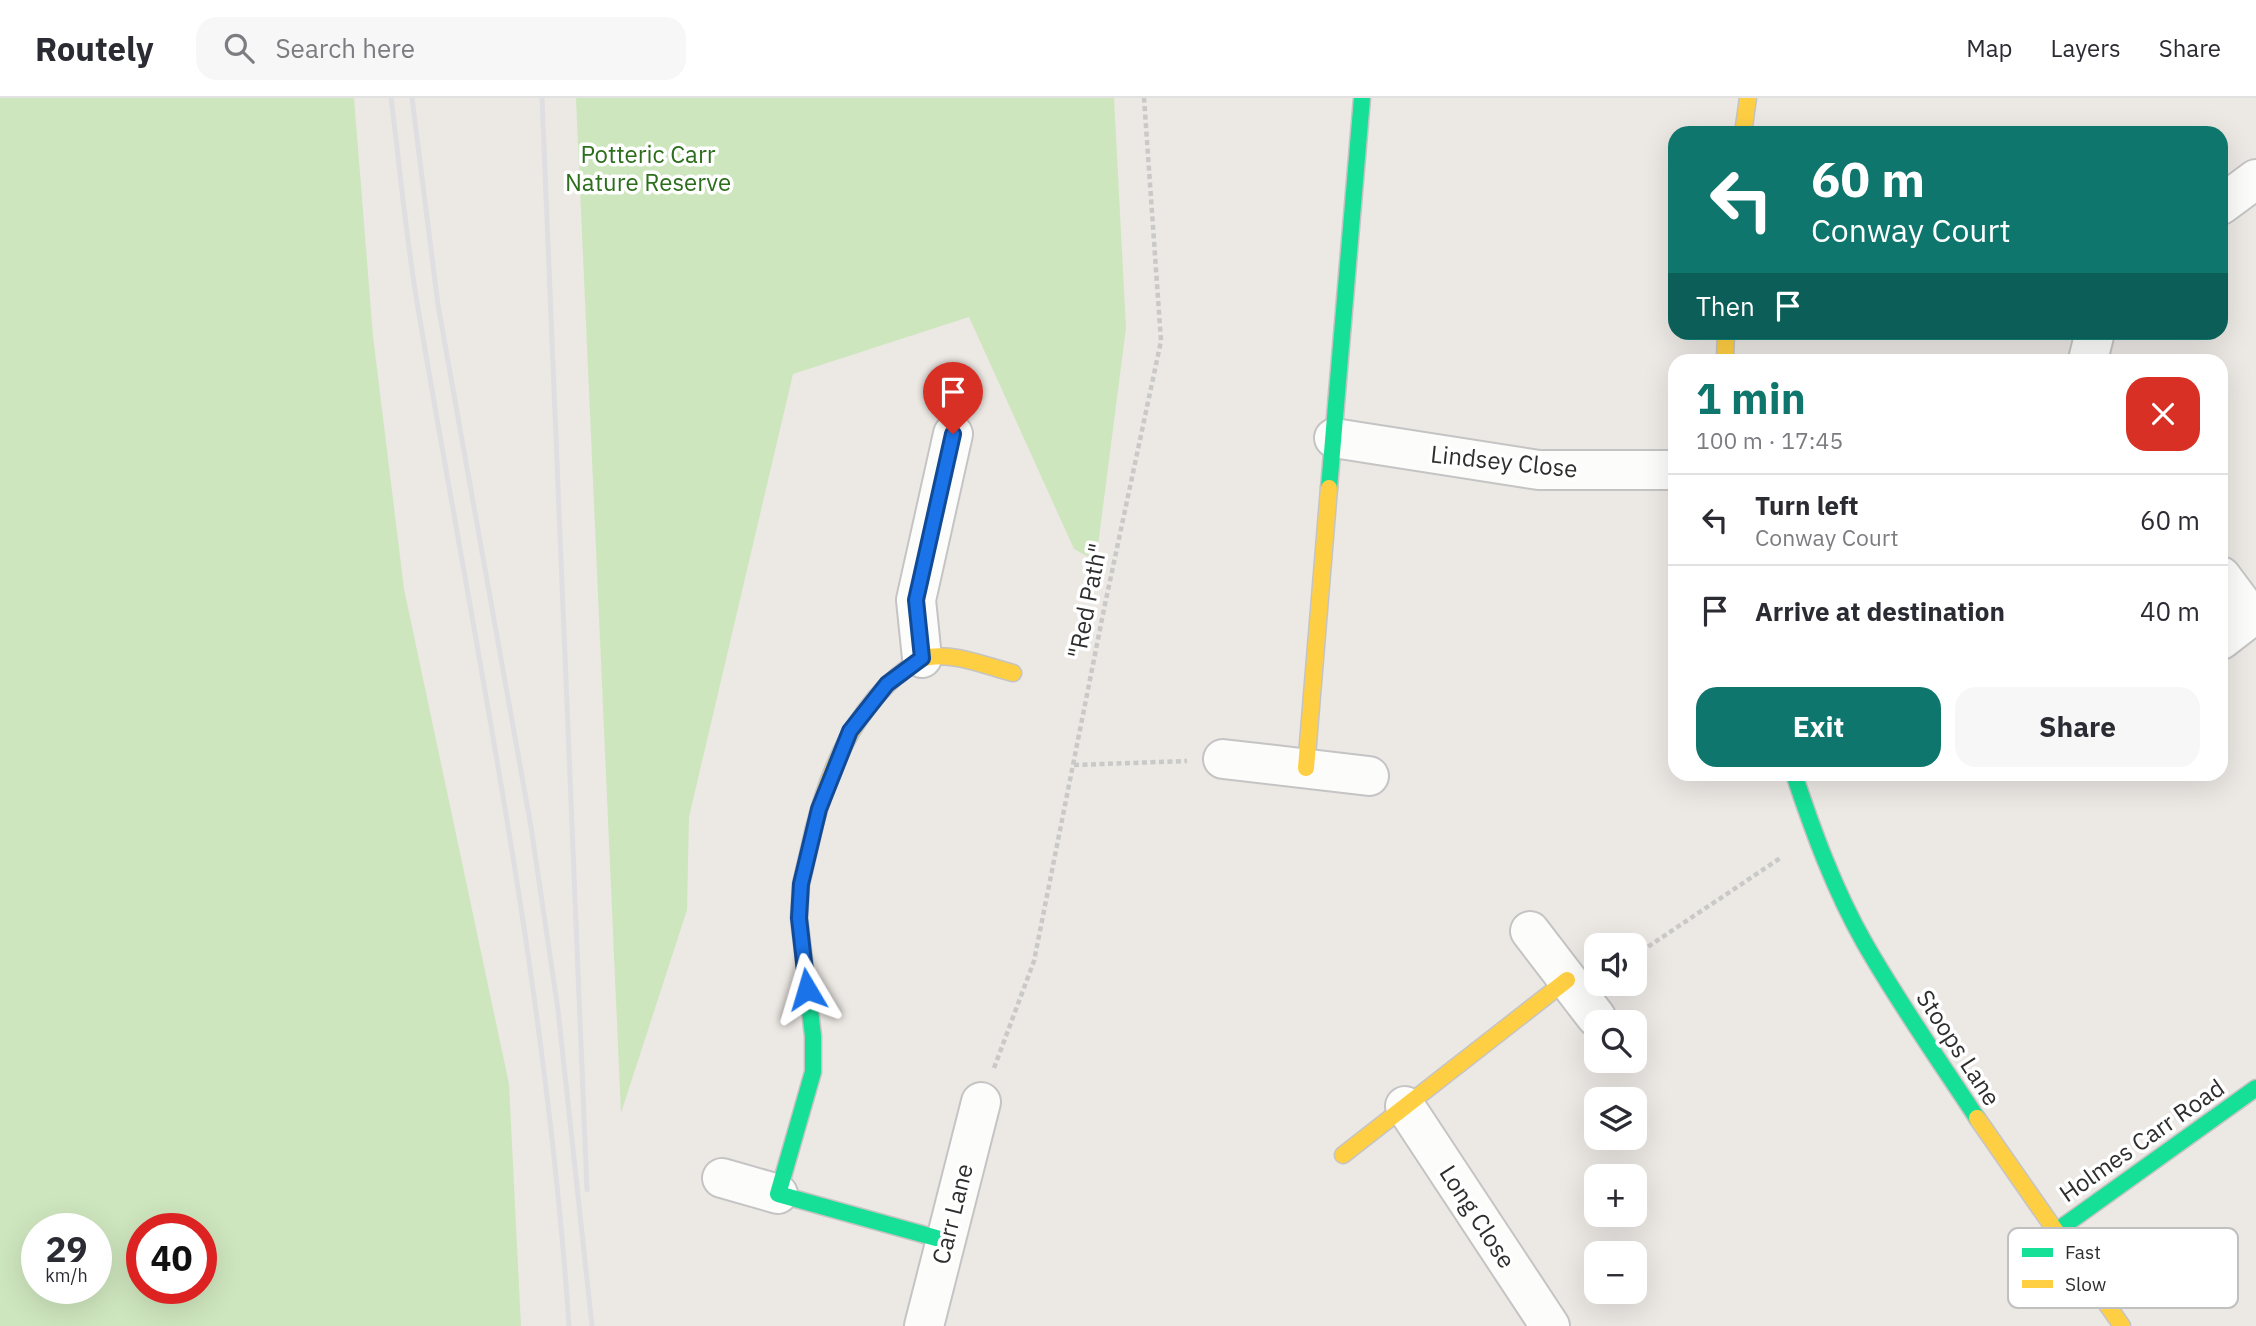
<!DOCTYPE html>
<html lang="en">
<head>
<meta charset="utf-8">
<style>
  :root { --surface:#fff; --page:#f7f7f7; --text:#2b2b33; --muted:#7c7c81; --line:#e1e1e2; --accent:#0f766e }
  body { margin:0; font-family:"IBM Plex Sans",sans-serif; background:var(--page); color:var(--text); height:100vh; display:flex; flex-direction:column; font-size:26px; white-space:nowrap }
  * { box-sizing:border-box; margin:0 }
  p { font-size:23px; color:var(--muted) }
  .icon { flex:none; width:38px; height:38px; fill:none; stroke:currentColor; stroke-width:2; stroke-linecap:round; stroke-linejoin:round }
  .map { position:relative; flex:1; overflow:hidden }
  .side { position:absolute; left:1668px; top:256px; width:560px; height:427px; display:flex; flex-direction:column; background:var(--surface); border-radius:21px; box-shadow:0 7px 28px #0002 }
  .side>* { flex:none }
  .banner { position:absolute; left:1668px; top:28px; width:560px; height:214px; border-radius:21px; box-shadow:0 7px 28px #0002; background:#0f766e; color:#fff; overflow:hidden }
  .tools { position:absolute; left:1584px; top:835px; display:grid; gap:14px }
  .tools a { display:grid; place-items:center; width:63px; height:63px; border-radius:14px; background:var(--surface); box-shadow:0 7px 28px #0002; font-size:35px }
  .speed { position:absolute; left:21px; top:1115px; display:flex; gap:14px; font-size:35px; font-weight:700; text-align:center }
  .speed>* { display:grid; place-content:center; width:91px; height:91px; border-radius:50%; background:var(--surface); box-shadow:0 7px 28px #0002; line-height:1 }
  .speed small { font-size:18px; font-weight:400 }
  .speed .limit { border:10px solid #d22; background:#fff; color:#111 }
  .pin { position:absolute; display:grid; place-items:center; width:60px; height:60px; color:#fff; margin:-72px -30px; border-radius:50% 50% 50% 0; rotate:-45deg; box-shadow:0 0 7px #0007 }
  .pin .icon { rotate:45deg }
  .me { position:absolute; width:77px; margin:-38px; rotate:353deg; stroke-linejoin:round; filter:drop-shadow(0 0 5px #0008) }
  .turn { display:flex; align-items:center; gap:24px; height:147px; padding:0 28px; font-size:32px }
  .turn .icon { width:91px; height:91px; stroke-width:2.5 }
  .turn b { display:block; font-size:49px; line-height:60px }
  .then { display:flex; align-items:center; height:66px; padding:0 28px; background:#0003; gap:14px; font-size:26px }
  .round { display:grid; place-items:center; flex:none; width:74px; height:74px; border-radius:21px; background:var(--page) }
  .headline { display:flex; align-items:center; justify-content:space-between; height:119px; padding:0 28px }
  h1 { font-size:42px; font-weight:700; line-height:52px; color:var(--accent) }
  .button { display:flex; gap:14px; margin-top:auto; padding:14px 28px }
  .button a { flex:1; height:80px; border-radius:21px; background:var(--accent); color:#fff; font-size:28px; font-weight:700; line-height:80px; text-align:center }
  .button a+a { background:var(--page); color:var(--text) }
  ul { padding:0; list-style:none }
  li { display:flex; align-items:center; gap:21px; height:91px; padding:0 28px; border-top:2px solid var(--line) }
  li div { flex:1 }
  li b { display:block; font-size:26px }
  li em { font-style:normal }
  header { display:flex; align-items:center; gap:42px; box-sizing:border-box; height:98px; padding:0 35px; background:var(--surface); border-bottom:2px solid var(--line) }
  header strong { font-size:33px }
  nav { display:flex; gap:38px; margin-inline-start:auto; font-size:24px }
  .search { width:490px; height:63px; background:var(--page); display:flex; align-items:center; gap:18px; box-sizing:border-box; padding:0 24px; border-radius:21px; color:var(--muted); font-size:26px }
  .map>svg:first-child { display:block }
  .green { fill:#cee6be; fill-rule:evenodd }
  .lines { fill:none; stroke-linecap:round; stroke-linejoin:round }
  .street-casing { stroke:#c5c4c5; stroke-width:42 }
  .fast-casing { stroke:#c5c4c5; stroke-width:19 }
  .slow-casing { stroke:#c5c4c5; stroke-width:19 }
  .path { stroke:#c9c9c8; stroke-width:4.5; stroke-dasharray:5 3.5; stroke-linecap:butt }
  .street { stroke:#fcfcfb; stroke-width:38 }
  .fast { stroke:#16e098; stroke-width:16 }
  .slow { stroke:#ffcf43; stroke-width:16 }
  .rail { stroke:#dfdfe1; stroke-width:5 }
  .route-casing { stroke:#114b97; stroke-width:18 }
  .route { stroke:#1a73e8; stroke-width:12 }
  .labels { text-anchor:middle; stroke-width:7; stroke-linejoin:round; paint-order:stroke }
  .park-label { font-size:24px; fill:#2c6e1b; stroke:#fff }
  .street-label { font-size:24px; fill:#2e2e2e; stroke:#fff }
  .key { fill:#fff; stroke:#c0c0c0; stroke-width:2 }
  .key-label { font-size:19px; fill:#2e2e2e }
</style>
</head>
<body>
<header>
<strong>Routely</strong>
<div class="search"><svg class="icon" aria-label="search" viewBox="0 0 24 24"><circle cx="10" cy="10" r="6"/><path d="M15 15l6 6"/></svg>Search here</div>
<nav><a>Map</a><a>Layers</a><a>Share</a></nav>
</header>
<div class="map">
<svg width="2256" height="1228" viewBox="0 0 2256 1228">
  <rect width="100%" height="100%" fill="#ece8e4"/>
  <!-- green -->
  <g class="green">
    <path d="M0 0H354L373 238 404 491 509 986 521 1228H0ZM96 1130V1190H37V1130ZM142 1130H201V1190H142Z"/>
    <polygon points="576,0 1114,0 1126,230 1096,463 1074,451 969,219 793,276 689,719 687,812 621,1015"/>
  </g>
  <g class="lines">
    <defs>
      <g id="street">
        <polyline points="2221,107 2256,81"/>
        <polyline points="2088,262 2095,234"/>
        <polyline points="1334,340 1539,372 1675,372"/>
        <polyline points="2221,478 2251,518"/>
        <polyline points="2221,542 2256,515"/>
        <polyline points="922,560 916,502 953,336"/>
        <polyline points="1223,661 1369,678"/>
        <polyline points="1530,833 1596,919"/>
        <polyline points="1405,1008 1550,1228"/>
        <polyline points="722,1080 778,1096"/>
        <polyline points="924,1228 981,1004"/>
      </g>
      <g id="fast">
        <polyline points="1329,390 1362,0"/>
        <path d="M1794 676C1813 733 1834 791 1864 844 1898 904 1939 962 1977 1020"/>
        <polyline points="814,730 801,786 799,820 813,938 813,974 778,1096 947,1143"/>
        <polyline points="2055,1134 2256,990"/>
      </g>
      <g id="slow">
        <polyline points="1743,35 1748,0"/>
        <polyline points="1725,262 1726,234"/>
        <polyline points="1306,670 1329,390"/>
        <path d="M814 730C829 671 856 608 906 571 911 568 918 561 924 560 952 553 986 568 1013 575"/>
        <polyline points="1977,1020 2122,1228"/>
        <polyline points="1343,1057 1567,882"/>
      </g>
    </defs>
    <!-- street casing -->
    <use href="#street" class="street-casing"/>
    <!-- fast casing -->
    <use href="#fast" class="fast-casing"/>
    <!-- slow casing -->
    <use href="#slow" class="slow-casing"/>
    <!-- path -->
    <g class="path">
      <polyline points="1074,667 1187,663"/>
      <polyline points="1634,858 1782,759"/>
      <polyline points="994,970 1034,863 1104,511 1161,243 1144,0"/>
    </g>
    <!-- street -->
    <use href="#street" class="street"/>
    <!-- fast -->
    <use href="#fast" class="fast"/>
    <!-- slow -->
    <use href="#slow" class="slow"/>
    <!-- rail -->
    <g class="rail">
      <path d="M391 0C400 70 406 141 418 210 475 550 546 883 569 1228"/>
      <polyline points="412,0 438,207 531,729 558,912 592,1228"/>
      <polyline points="542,0 587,1092"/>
    </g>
  </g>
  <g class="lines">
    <defs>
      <polyline id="route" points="807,891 799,820 801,786 819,711 850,633 887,586 922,560 916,502 953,336"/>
    </defs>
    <!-- route casing -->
    <use href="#route" class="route-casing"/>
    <!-- route -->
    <use href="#route" class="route"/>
  </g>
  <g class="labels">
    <!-- park labels -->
    <g class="park-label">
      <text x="648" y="65">Potteric Carr<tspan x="648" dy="28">Nature Reserve</tspan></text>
    </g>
    <!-- street labels -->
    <g class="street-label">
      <text transform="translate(1504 364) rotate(6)" y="8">Lindsey Close</text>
      <text transform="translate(1088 503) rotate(-79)" y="8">"Red Path"</text>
      <text transform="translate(1958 950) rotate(57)" y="8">Stoops Lane</text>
      <text transform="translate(2142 1043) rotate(-35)" y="8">Holmes Carr Road</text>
      <text transform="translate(953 1116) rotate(-76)" y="8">Carr Lane</text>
      <text transform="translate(1477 1119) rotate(57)" y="8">Long Close</text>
    </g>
  </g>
  <!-- legend -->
  <rect x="2008" y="1130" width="230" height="80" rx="10" class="key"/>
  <rect x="2022" y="1150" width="31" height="9" fill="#16e098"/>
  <rect x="2022" y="1182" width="31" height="8" fill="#ffcf43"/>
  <g class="key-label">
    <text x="2065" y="1161">Fast</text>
    <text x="2065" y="1193">Slow</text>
  </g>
</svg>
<div class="tools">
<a><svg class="icon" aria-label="sound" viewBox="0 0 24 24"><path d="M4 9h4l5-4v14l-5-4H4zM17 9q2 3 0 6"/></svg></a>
<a><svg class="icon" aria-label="search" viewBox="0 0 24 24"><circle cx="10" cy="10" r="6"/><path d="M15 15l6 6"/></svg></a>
<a><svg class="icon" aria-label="layers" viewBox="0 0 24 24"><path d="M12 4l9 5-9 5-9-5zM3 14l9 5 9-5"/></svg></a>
<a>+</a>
<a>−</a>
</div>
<div class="speed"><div>29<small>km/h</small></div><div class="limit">40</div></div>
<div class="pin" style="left:953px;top:336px;background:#d93025"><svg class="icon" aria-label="arrive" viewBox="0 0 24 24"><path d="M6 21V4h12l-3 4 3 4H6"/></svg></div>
<svg class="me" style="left:807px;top:891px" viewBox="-20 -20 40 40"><path d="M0-17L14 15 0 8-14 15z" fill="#1a73e8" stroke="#fff" stroke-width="4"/></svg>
<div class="banner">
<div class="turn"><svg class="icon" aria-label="left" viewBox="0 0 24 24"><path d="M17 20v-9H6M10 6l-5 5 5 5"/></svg><div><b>60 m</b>Conway Court</div></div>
<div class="then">Then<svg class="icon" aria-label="arrive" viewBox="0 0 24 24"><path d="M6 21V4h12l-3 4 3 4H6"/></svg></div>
</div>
<section class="side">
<div class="headline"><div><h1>1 min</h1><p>100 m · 17:45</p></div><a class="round" style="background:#d93025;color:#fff"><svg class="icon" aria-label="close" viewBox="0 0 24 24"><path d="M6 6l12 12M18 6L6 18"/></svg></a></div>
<ul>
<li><svg class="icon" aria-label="left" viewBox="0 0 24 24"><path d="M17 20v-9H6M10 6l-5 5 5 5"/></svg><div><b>Turn left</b><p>Conway Court</p></div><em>60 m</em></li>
<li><svg class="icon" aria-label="arrive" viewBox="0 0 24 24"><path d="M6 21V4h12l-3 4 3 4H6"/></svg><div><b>Arrive at destination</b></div><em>40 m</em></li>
</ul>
<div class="button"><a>Exit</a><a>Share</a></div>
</section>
</div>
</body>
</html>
